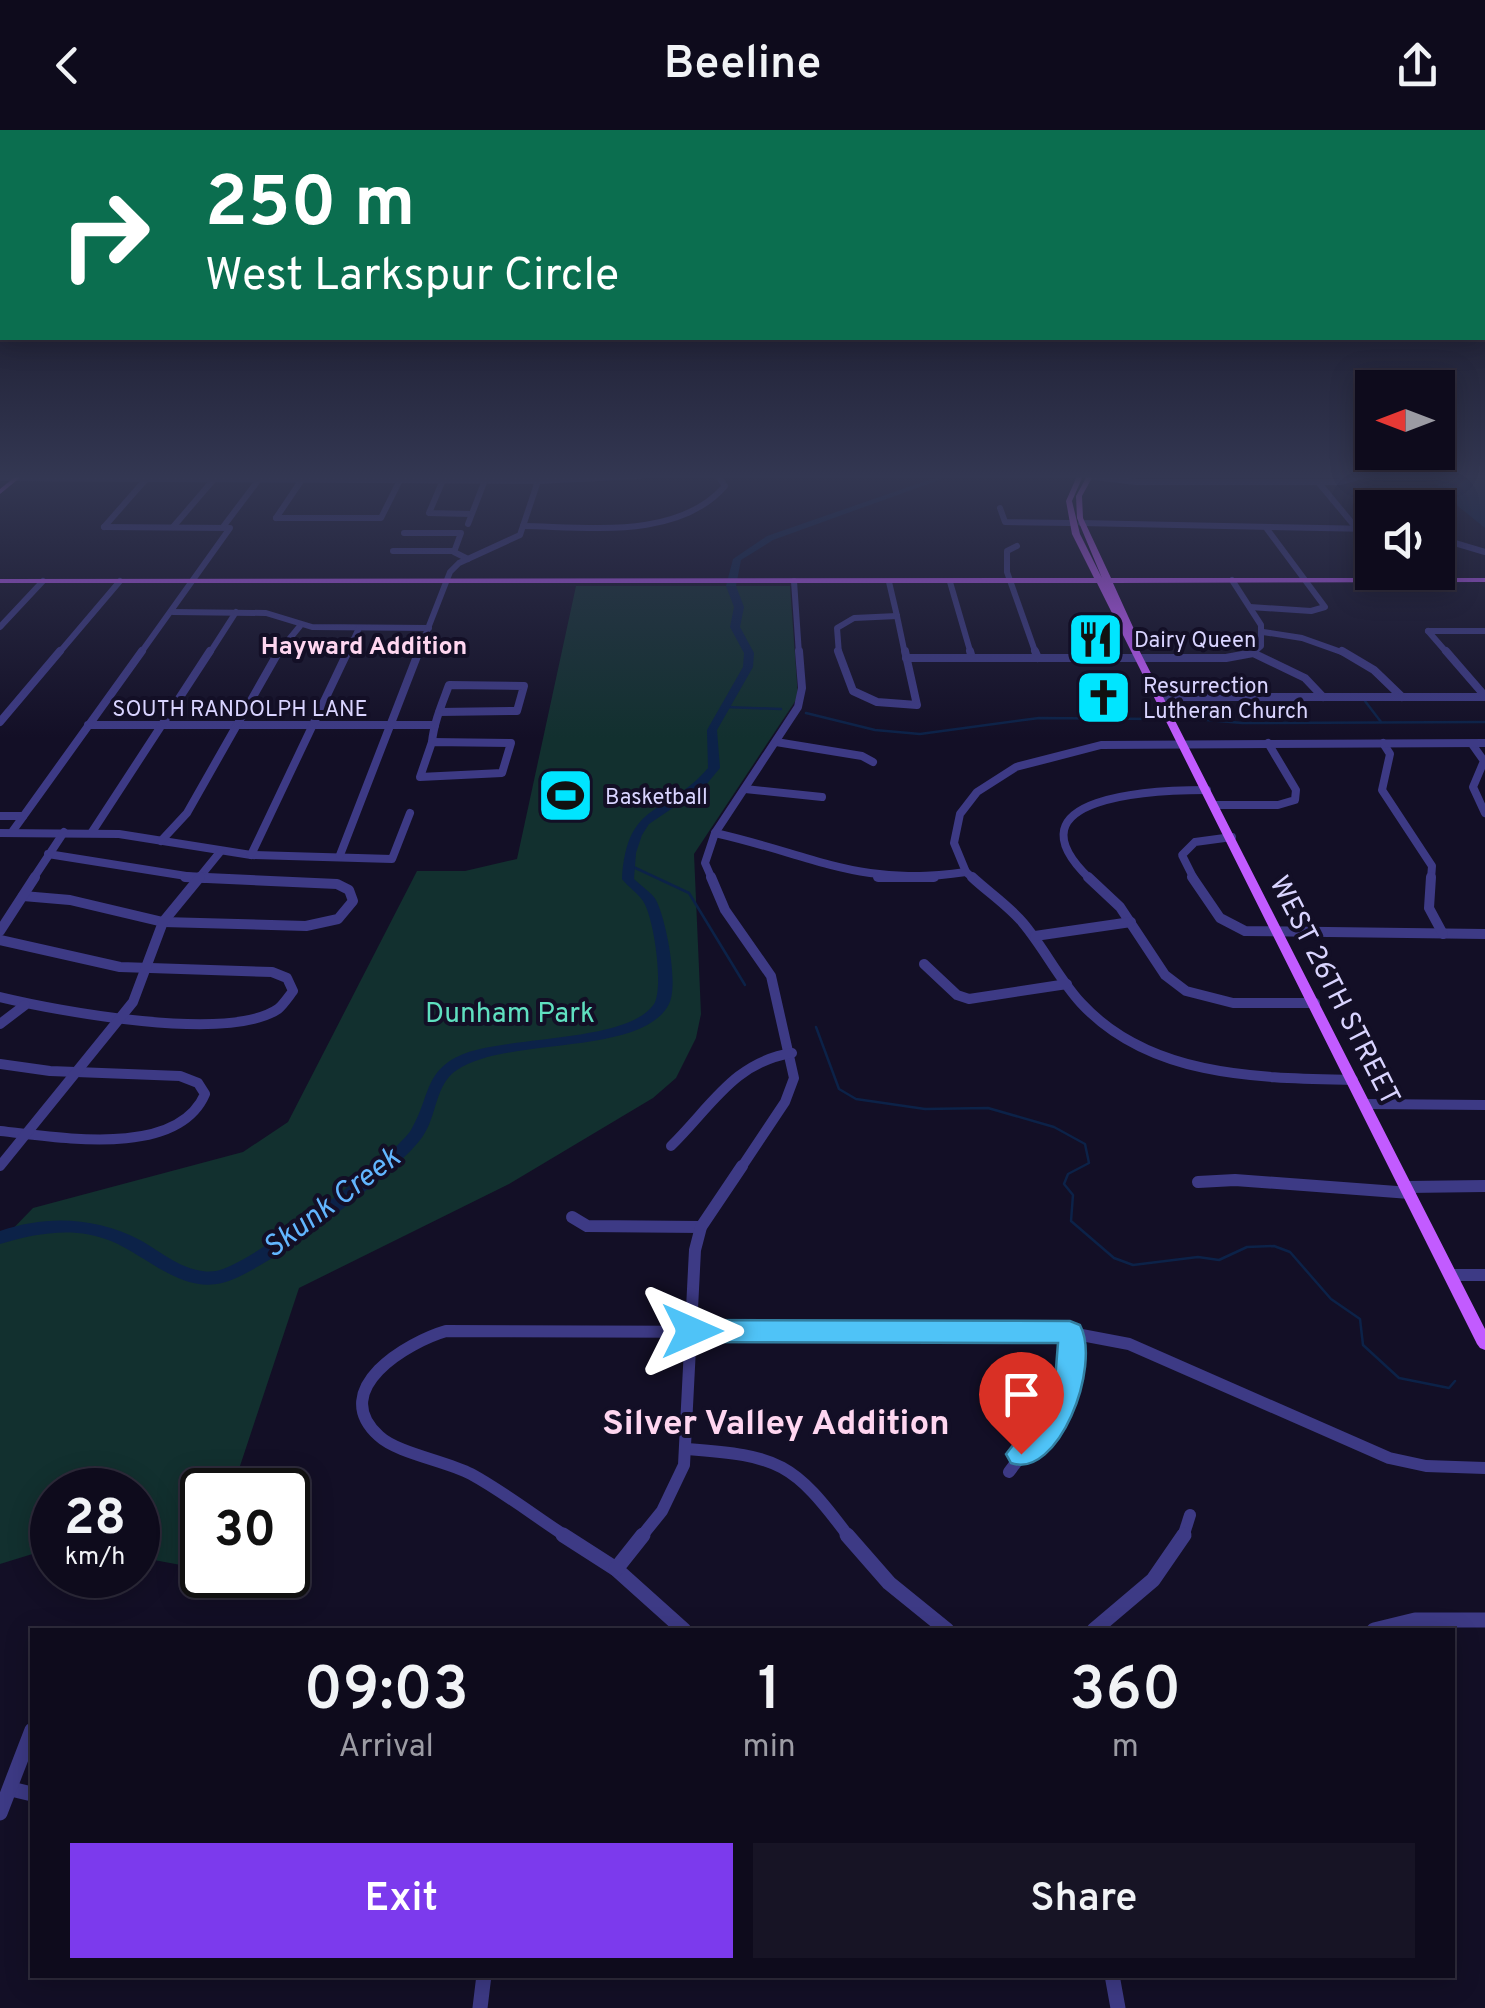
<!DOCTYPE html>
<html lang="en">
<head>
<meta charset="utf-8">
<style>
  :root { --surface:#0e0b1c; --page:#171425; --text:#f1f3f6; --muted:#9b9ba3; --line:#2e2b3b; --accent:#7c3aed }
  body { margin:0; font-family:Overpass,sans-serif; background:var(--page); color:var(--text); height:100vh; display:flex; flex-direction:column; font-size:38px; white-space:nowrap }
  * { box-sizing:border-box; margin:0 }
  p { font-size:32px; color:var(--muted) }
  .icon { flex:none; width:55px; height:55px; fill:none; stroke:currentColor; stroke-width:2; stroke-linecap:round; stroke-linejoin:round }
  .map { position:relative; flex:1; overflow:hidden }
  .panel { position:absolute; left:30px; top:1498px; width:1425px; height:350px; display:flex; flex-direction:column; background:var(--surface); border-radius:0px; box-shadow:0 5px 25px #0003,0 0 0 2px var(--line) }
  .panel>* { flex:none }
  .hud { position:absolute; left:0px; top:0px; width:1485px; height:210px; box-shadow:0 5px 25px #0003,0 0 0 2px var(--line); background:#0b6e4f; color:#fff; overflow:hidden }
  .needle { width:65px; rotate:270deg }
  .controls { position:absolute; left:1355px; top:240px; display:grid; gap:20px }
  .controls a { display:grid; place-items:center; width:100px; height:100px; border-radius:0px; background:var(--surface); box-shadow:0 5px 25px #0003,0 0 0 2px var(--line); font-size:50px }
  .speed { position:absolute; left:30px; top:1338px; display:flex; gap:20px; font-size:50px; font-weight:700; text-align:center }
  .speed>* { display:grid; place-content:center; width:130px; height:130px; border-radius:50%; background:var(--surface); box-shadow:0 5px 25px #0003,0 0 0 2px var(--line); line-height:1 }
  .speed small { font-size:25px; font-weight:400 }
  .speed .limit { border:5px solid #111; border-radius:15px; background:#fff; color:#111 }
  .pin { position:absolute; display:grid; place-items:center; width:85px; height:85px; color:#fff; margin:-102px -42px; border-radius:50% 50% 50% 0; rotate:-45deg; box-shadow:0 0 10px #0007 }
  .pin .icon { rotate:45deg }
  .me { position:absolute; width:110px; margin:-55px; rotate:90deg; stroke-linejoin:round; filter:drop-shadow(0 0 8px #0008) }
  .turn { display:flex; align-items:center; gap:35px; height:210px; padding:0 40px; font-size:45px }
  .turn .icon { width:130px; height:130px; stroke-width:2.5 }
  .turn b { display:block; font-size:70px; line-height:85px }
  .eta { display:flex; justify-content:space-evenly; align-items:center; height:170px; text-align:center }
  .eta b { font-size:60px; font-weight:600; line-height:70px }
  .action { display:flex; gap:20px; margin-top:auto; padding:20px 40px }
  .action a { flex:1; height:115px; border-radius:0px; background:var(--accent); color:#fff; font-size:40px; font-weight:600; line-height:115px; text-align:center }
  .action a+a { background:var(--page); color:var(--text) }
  header { display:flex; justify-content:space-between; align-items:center; height:130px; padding:0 40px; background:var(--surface); font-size:45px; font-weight:600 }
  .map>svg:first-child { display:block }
  .green { fill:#12302f }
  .water { fill:#0c2248 }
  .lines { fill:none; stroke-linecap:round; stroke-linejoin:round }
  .stream { stroke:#0c2248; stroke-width:2.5 }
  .river { fill:#0c2248; fill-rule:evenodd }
  .minor-far4 { stroke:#3d3a85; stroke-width:6 }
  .minor-far3 { stroke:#3d3a85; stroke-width:8 }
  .minor-far2 { stroke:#3d3a85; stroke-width:10 }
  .minor-far1 { stroke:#3d3a85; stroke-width:12 }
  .minor { stroke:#3d3a85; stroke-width:15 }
  .major { fill:#c25bff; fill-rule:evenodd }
  .route { fill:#4fc3f7; stroke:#337fa1; stroke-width:2.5 }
  .labels { text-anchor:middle; stroke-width:8; stroke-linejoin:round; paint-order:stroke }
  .far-poi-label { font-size:22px; fill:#d9d4ff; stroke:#130f26; text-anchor:start }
  .far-street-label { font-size:22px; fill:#d9d4ff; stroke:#130f26 }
  .far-neighbourhood-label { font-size:25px; font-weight:bold; fill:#ffd6f0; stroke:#130f26 }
  .street-label { font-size:28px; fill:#d9d4ff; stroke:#130f26 }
  .park-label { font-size:28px; fill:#5fe0c0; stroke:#130f26 }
  .water-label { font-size:30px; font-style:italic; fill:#62b6ff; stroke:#130f26 }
  .near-neighbourhood-label { font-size:35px; font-weight:bold; fill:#ffd6f0; stroke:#130f26 }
</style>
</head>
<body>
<header><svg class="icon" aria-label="back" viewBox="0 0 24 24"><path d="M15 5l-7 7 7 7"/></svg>Beeline<svg class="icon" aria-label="share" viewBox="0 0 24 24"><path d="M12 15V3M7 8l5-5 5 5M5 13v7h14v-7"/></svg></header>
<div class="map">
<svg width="1485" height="1878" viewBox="0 0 1485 1878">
  <rect width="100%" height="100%" fill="#130f26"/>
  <!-- green -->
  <polygon class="green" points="576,456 790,456 798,567 694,724 701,884 696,908 676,948 653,968 509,1054 299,1158 232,1360 202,1360 202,1439 138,1427 138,1360 52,1360 52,1418 0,1434 0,1112 33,1078 243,1022 288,992 417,741 465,741 517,729"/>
  <!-- water -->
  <polygon class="water" points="1431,346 1485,346 1485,398 1443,364"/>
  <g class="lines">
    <!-- stream -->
    <g class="stream">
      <polyline points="1244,571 1255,590"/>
      <polyline points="1365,571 1381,592"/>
      <polyline points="726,577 781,579"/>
      <polyline points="806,583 875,600 920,604 1039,588 1157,589"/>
      <polyline points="1184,588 1242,593 1485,592"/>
      <polyline points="627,734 689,763 745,855"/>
      <polyline points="816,897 839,959 856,969 925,979 988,978 1054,997 1085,1014 1089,1033 1068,1044 1064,1054 1073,1065 1071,1091 1114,1128 1133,1135 1198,1127 1219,1130 1247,1117 1274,1116 1290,1122 1331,1169 1360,1189 1363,1215 1399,1248 1449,1258 1455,1251"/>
    </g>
    <!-- river -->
    <path class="river" d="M940 346H950L773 410 741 430 736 456 744 477 740 497 754 523 753 537 717 600 720 638 705 656 649 694 642 705 636 723 634 749C641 756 651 762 656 770 666 789 679 855 669 874 642 927 507 906 457 940 435 954 437 986 423 1006 400 1041 262 1144 222 1153 181 1163 147 1126 111 1111 75 1096 36 1103 0 1114V1101C47 1085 95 1087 140 1110 163 1123 187 1145 216 1141 248 1136 393 1028 411 1000 431 967 423 939 466 923 511 906 629 912 654 874 664 858 654 787 643 771 637 762 628 757 622 749 627 669 666 687 708 638L707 600 743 537 744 523 730 497 734 477 726 456 733 429 767 406Z"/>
    <!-- minor-far4 -->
    <g class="minor-far4">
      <polyline points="1087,346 1136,352 1340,352 1362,346"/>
      <polyline points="0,348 538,351 640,346"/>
      <polyline points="443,350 429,383 471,384"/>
      <polyline points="1318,352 1372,417"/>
      <polyline points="1000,378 1005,392 1071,393"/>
      <polyline points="276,388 381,388 400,350"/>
      <polyline points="276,388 303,348"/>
      <polyline points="1081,393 1372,399"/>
      <polyline points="468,394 485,350"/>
      <path d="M523 396C588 397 678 410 725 356L718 346"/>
      <polyline points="104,397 147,348"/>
      <polyline points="104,397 230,398 140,524"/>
      <polyline points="173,397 215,348"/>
      <polyline points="223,397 260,348"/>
      <polyline points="404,403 461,403 454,422 468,429"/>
      <polyline points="1438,408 1485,422"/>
      <polyline points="1017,416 1007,421 1007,442 1036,524"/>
      <polyline points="393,421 454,421"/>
      <polyline points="1404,442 1411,450"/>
      <polyline points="1232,450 1261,495 1261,516 1253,523"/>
      <polyline points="794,451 799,524"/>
      <polyline points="889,452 897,486"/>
      <polyline points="950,452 971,524"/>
      <polyline points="1250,477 1311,481 1325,477 1267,399"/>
      <polyline points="173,482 266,483 312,497 429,498"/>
      <polyline points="897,486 905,524"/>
      <polyline points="0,497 43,451"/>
      <polyline points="1428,501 1448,524"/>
      <polyline points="1428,501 1485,501"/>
      <polyline points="1263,502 1302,508 1347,524"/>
      <polyline points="58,524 120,451"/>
      <polyline points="209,524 236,482"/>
      <polyline points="277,524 300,496"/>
      <polyline points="347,524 359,498"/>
      <polyline points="418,524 450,442 459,433 520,405 538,351"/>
      <polyline points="839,524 837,498 854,488 897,486"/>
    </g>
    <!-- minor-far3 -->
    <g class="minor-far3">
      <polyline points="838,521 853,561 877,572 917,575 905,521"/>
      <polyline points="970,521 972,528"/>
      <polyline points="1035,521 1038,528"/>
      <polyline points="1342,521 1374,540 1402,567"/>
      <polyline points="1446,521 1485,566"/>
      <polyline points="1253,523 1305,548 1323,567"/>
      <polyline points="906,528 1226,528 1253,523"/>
      <polyline points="1160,567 1485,567"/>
      <polyline points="0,592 60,521"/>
      <polyline points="88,595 435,595"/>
      <path d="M432 612C434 592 442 574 449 555L524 556 517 581 439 582"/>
      <polygon points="432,612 511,613 502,643 420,647"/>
      <polyline points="776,612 862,626 873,632"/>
      <polyline points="1383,613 1390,624 1382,660 1432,736 1431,749"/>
      <polyline points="1472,614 1484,631 1473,657 1485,683"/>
      <polyline points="745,659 822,667"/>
      <polyline points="1215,675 1278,675 1295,670 1296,660 1268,613"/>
      <polyline points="0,686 23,686"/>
      <polyline points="12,702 142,521"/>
      <polyline points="92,702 210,521"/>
      <polyline points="0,703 119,704 251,725 392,729 410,683"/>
      <path d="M715 703C813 725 861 758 966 742"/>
      <polyline points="161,711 187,683 279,521"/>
      <polyline points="48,724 205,749"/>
      <polyline points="251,725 348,521"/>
      <polyline points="340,725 419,521"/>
      <polyline points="33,749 64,702"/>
      <polyline points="198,749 220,722"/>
      <polyline points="712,749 705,733 715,703 798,577 802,558 799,521"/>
      <polyline points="974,749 966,742 954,713 960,684 977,662 1016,637 1101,615 1485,613"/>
      <path d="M1090 749C1002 665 1157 660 1207 660"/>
      <polyline points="1194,749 1182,725 1195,712 1232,707"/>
    </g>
    <!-- minor-far2 -->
    <g class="minor-far2">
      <polyline points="711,747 725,780 771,846 794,948 785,972 741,1038"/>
      <polyline points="878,747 934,747"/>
      <path d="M972 747C988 762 1009 776 1023 793 1044 818 1059 849 1081 873 1150 948 1260 948 1353 950"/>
      <polyline points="1088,747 1120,777 1165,845 1186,861 1233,873 1315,873"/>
      <polyline points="1192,747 1220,788 1245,801 1485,804"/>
      <polyline points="1431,747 1429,778 1443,804"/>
      <polyline points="23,766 70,770 163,792 306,796 338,789 353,771 349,760 337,754 185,747"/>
      <polyline points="0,801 35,747"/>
      <polyline points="1035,806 1131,792"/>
      <path d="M0 810 120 837 272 842 287 848 293 861C289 866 283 875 278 879 228 913 58 881 0 867"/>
      <polyline points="924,834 957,865 969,869 1067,854"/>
      <polyline points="0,894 25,875"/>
      <path d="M0 934 50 941 180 946 198 953 205 964C177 1029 58 1007 0 1001"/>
      <polyline points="1365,974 1485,975"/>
      <path d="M671 1016C711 977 734 932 792 923"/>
      <polyline points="0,1036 133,872 163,792 200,747"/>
    </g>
    <!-- minor-far1 -->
    <g class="minor-far1">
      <polyline points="1198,1052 1235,1050 1410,1063"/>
      <polyline points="1407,1057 1485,1056"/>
      <polyline points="572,1087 587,1096 701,1097"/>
      <polyline points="1451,1145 1485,1145"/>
      <path d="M687 1319C780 1326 793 1332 849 1407"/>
      <path d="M1009 1342C1046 1291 1076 1271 1071 1203"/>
      <path d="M567 1407C536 1387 504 1362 471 1344 446 1331 397 1323 379 1306 327 1259 408 1212 446 1201L1071 1203 1129 1214 1389 1328 1426 1336 1485 1338"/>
      <polyline points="641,1407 662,1381 684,1335 695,1120 701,1097 742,1036"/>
      <polyline points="1183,1407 1190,1385"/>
    </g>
    <!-- minor -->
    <g class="minor">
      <polyline points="563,1405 616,1439 684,1500"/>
      <polyline points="847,1405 889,1453 947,1500"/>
      <polyline points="616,1439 643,1405"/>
      <polyline points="1094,1500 1153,1450 1184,1405"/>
      <polyline points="1374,1500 1415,1490 1485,1490"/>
      <polyline points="11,1659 32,1664"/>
      <polyline points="0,1683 32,1600"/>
      <polyline points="1112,1845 1118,1878"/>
      <polyline points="480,1878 484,1845"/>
    </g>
    <!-- major -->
    <g class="major">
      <polygon points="16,346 22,346 0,364 0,359"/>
      <polygon points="1077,346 1083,346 1072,371 1080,404 1102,448 1077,388 1076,366 1087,346 1093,346 1082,366 1083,388 1111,448 1485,448 1485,452 1113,453 1138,508 1134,510 1485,1199 1485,1220 1480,1218 1477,1214 1097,453 0,453 0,449 1094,448 1072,404 1066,371"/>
    </g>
  </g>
  <!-- sky -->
  <linearGradient id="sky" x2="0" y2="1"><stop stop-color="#0a0815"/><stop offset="0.57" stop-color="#333752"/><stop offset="1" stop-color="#333752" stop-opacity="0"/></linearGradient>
  <rect width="1485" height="608" fill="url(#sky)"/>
  <!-- route -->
  <path class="route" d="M692 1190 1070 1191 1080 1195C1102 1236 1058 1350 1011 1333L1006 1324 1054 1263 1058 1213 692 1212 683 1209 679 1201 683 1193Z"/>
  <!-- icons -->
  <defs>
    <symbol id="restaurant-square" viewBox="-11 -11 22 22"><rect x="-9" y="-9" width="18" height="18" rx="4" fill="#00e5ff" stroke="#130f26"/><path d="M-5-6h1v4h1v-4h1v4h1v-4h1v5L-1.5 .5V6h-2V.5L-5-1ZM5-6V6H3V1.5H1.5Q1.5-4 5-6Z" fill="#111"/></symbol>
    <symbol id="church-square" viewBox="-11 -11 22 22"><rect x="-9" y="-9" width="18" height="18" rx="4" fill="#00e5ff" stroke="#130f26"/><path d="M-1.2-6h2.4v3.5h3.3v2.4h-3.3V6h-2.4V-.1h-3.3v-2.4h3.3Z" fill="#111"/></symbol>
    <symbol id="stadium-square" viewBox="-11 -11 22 22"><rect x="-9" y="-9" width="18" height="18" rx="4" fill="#00e5ff" stroke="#130f26"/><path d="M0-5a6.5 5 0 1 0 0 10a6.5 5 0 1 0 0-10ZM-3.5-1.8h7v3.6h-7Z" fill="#111"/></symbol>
  </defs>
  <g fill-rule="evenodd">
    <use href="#restaurant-square" x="1064" y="478" width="63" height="63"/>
    <use href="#church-square" x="1072" y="536" width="63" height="63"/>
    <use href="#stadium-square" x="534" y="634" width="63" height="63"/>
  </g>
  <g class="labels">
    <!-- far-poi labels -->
    <g class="far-poi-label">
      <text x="1134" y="517">Dairy Queen</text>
      <text x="1143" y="563">Resurrection<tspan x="1143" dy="25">Lutheran Church</tspan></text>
      <text x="605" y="674">Basketball</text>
    </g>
    <!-- far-street labels -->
    <g class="far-street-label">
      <text x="240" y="586">SOUTH RANDOLPH LANE</text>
    </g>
    <!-- far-neighbourhood labels -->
    <g class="far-neighbourhood-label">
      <text x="364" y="524">Hayward Addition</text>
    </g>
    <!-- street labels -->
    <g class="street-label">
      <text transform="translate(1336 860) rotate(63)" y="10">WEST 26TH STREET</text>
    </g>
    <!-- park labels -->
    <g class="park-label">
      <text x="510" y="892">Dunham Park</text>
    </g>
    <!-- water labels -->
    <g class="water-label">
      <text transform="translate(331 1072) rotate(-37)" y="10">Skunk Creek</text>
    </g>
    <!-- near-neighbourhood labels -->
    <g class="near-neighbourhood-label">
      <text x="776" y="1304">Silver Valley Addition</text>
    </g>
  </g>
</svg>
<div class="controls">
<a><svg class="needle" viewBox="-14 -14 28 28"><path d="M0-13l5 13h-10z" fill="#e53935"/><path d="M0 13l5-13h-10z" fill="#9b9ba3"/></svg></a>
<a><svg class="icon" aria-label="sound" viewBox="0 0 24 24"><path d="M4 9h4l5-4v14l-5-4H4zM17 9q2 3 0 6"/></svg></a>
</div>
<div class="speed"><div>28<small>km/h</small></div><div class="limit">30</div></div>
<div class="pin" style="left:1021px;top:1324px;background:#d93025"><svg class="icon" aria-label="arrive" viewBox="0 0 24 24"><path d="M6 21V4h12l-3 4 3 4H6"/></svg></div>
<svg class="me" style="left:692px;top:1201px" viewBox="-20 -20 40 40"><path d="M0-17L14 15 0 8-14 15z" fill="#4fc3f7" stroke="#fff" stroke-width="4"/></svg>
<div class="hud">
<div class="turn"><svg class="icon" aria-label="right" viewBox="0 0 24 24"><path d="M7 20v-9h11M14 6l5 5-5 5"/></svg><div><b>250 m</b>West Larkspur Circle</div></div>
</div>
<section class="panel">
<div class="eta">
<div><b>09:03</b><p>Arrival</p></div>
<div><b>1</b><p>min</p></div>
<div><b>360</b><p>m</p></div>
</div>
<div class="action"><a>Exit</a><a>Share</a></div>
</section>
</div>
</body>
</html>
